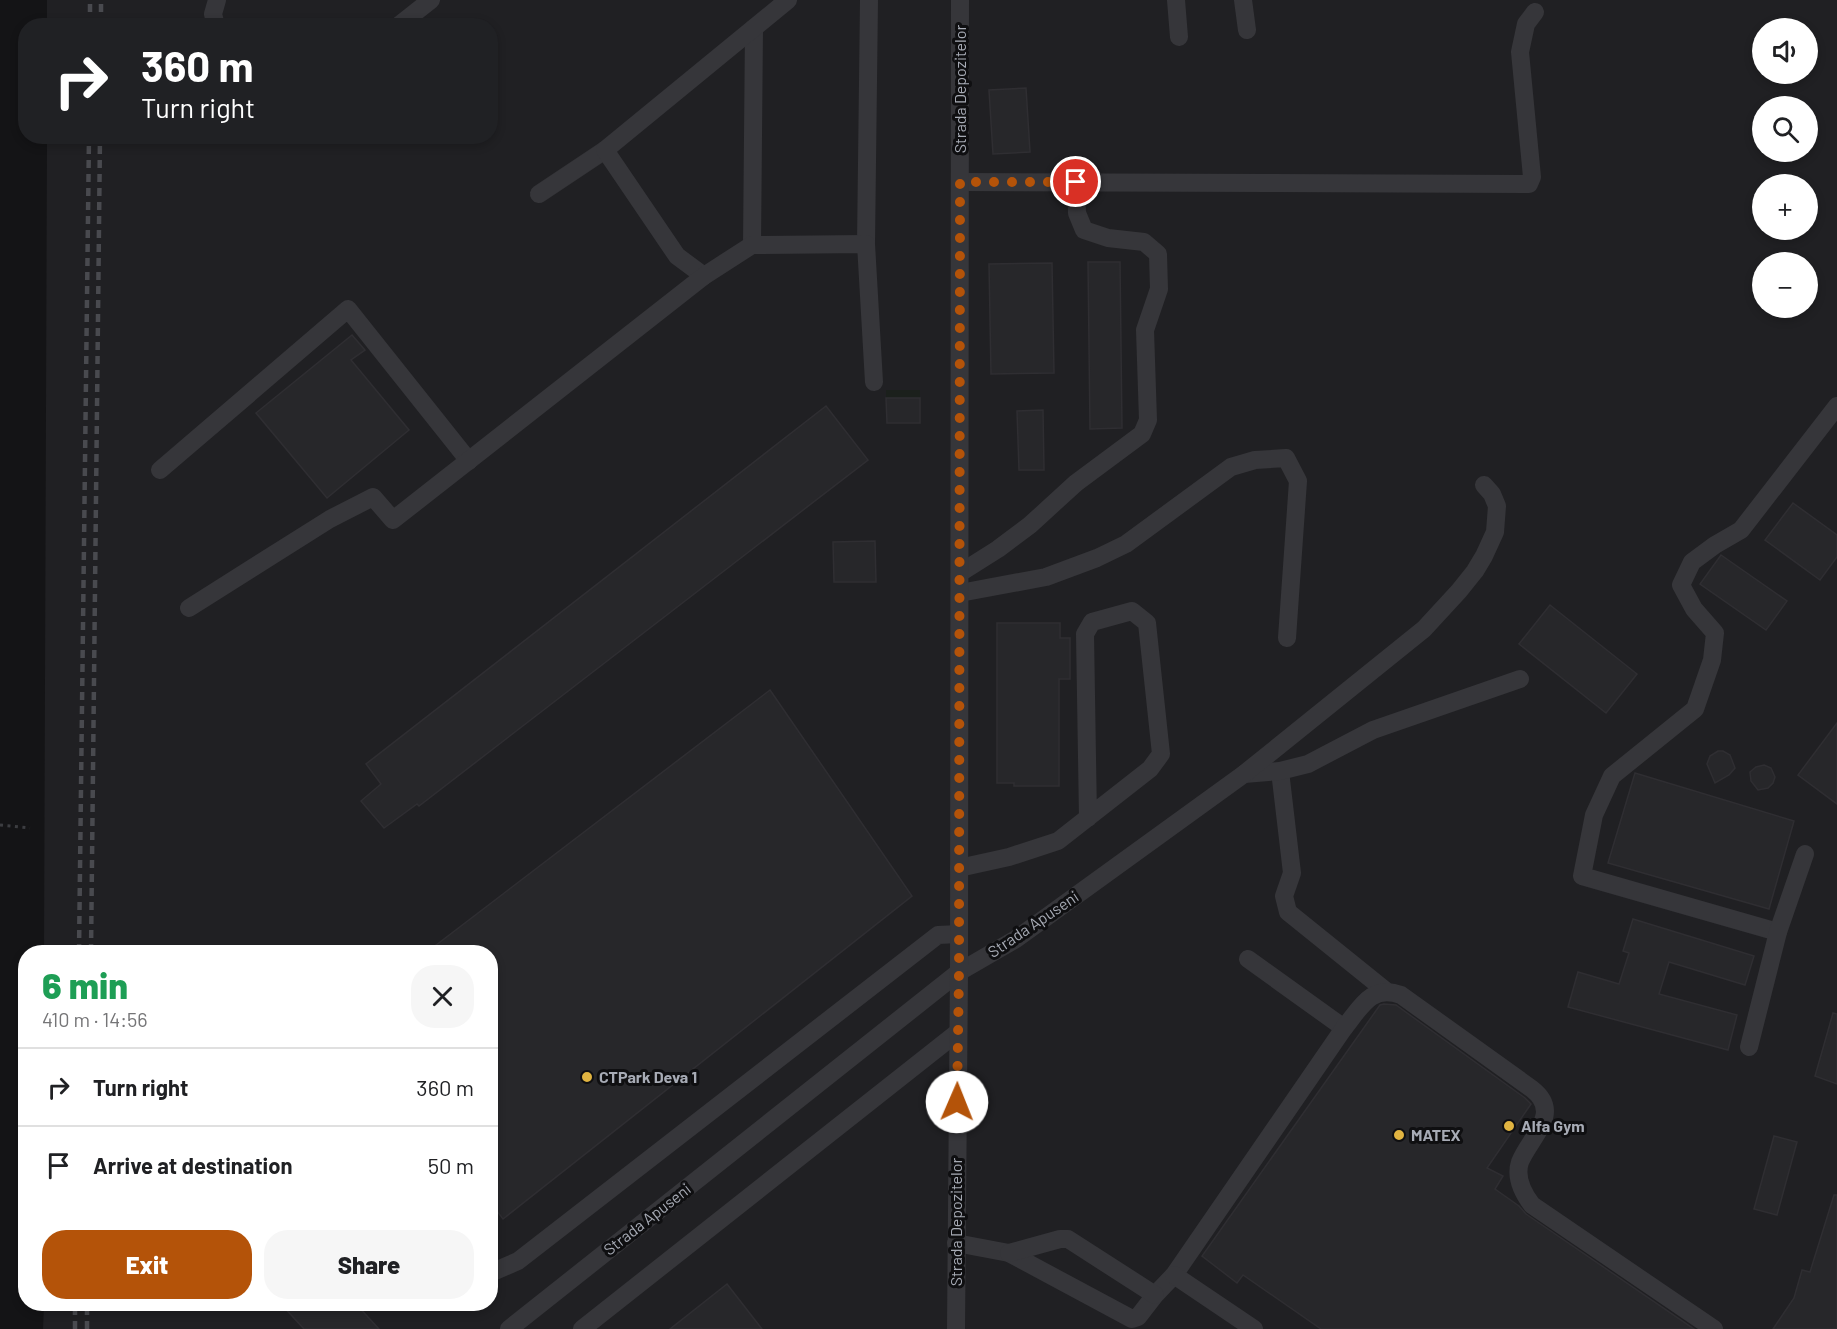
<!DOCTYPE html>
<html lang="en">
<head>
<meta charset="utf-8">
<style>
  :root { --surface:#fff; --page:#f6f6f6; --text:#202124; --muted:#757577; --line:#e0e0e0; --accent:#b45309 }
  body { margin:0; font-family:Barlow,sans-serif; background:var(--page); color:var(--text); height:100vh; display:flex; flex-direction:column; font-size:22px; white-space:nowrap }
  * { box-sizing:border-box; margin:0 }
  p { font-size:20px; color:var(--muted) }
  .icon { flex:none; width:33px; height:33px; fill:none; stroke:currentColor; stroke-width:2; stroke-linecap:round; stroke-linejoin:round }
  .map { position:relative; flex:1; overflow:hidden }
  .drawer { position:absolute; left:18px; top:945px; width:480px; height:366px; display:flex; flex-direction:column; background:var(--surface); border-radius:24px; box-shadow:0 3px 9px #0003 }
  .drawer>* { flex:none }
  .banner { position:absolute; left:18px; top:18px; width:480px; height:126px; border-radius:24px; box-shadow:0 3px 9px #0003; background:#202124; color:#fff; overflow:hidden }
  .controls { position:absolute; left:1752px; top:18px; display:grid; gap:12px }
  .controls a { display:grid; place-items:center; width:66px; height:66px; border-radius:50%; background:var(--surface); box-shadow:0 3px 9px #0003; font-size:30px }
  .pin { position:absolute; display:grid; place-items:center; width:51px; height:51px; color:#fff; margin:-26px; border:3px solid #fff; border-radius:50%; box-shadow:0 2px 6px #0007 }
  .me { position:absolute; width:66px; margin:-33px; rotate:1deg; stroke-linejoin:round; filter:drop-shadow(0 0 4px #0008) }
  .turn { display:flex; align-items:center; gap:21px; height:126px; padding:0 24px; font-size:27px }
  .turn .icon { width:78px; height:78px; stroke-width:2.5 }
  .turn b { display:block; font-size:42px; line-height:51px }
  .round { display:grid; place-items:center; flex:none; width:63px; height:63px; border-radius:24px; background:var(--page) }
  .overview { display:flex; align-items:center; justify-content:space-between; height:102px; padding:0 24px }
  h1 { font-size:36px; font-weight:800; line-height:45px; color:#1e9e55 }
  .cta { display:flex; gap:12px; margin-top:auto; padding:12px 24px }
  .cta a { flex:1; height:69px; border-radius:24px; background:var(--accent); color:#fff; font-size:24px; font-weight:800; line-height:69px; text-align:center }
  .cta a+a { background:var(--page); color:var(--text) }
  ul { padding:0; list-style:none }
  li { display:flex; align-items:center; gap:18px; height:78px; padding:0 24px; border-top:2px solid var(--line) }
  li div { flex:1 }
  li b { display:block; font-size:22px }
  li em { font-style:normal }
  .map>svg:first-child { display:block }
  .built { fill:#202023; fill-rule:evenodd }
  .green { fill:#1b201c }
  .building { fill:#27272a; stroke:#2f2e32; stroke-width:1.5 }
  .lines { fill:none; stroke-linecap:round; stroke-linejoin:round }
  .path { stroke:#3c3d41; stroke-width:3; stroke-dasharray:3 4.5; stroke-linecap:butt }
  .minor { stroke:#36363a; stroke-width:18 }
  .rail { stroke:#494a4f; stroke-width:4.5; stroke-dasharray:8 6; stroke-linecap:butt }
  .route { stroke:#b45309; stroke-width:10; stroke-dasharray:0 18 }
  .poi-dot { fill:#e1b441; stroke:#0f0f11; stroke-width:2 }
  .labels { text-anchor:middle; stroke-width:6; stroke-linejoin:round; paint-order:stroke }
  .street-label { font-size:16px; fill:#a7abb5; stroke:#0f0f11 }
  .poi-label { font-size:16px; font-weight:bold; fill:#a7abb5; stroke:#0f0f11; text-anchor:start }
</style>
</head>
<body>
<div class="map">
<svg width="1837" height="1329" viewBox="0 0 1837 1329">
  <rect width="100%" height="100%" fill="#141416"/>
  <!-- built -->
  <path class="built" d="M47 0H1837V1329H43L44 1304H490V952H44L47 137 490 136V26L47 25ZM1762 28H1808V74H1762ZM1762 106H1808V152H1762ZM1762 184H1808V230H1762ZM1762 262H1808V308H1762Z"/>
  <!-- green -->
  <rect class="green" x="886" y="390" width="34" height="8"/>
  <!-- building -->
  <g class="building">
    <polygon points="1026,88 1030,152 993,154 989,90"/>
    <polygon points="1088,262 1120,262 1122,428 1090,429"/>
    <polygon points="1052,263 1054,373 991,374 989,264"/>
    <polygon points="352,335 365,350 351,360 409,430 327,498 256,413"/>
    <polygon points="886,398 920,398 920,423 887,423"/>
    <polygon points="826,406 868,460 419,806 417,804 384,828 361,801 381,784 366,764"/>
    <polygon points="1043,410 1044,470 1019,470 1017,411"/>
    <polygon points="1793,503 1837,535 1837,557 1820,580 1765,540"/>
    <polygon points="875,541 876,582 834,582 833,542"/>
    <polygon points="1721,555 1787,601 1766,630 1700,584"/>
    <polygon points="1550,605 1637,674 1606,713 1519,644"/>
    <polygon points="997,623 1060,623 1060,638 1070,638 1070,679 1059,679 1059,786 1014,786 1014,783 997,783"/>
    <polygon points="770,690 912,896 503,1219 490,1202 490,952 427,952"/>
    <polygon points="1837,723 1837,804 1798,775"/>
    <polygon points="1718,751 1723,751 1730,755 1735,768 1729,775 1715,783 1707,764 1710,756"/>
    <polygon points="1764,765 1771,768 1775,777 1773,783 1768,788 1758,790 1751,781 1750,772 1756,767"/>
    <polygon points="1635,773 1794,821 1769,909 1608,863"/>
    <polygon points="1633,919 1754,956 1745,985 1669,962 1659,994 1737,1015 1728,1050 1568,1007 1578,972 1619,984 1629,953 1623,951"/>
    <polygon points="1384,1004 1396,1005 1525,1098 1531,1104 1487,1168 1503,1176 1495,1189 1519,1206 1526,1214 1694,1329 1321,1329 1243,1275 1237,1283 1202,1256 1380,1005"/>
    <polygon points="1833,1013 1837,1014 1837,1084 1815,1076"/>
    <polygon points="1774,1136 1797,1142 1777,1215 1754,1209"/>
    <polygon points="1834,1195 1837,1195 1837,1329 1773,1329 1794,1298 1802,1270 1810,1272"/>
    <polygon points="727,1284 762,1329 670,1329"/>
    <polygon points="281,1304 356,1304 379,1329 304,1329"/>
  </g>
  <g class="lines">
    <!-- path -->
    <polyline class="path" points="0,825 30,828"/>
    <!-- minor -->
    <g class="minor">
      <polyline points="1176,0 1179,37"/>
      <polyline points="1243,0 1247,30"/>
      <polyline points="216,26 213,14 217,0"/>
      <polyline points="398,26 431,0"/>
      <polyline points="960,182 1529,184 1532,177 1520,52 1526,24 1535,12"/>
      <polyline points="539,194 605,150"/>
      <polyline points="866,244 869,0"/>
      <polyline points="752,245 754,28"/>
      <polyline points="704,276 677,256 605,150 788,0"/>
      <polyline points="160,470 348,309 469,461"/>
      <polyline points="960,573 998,549 1030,525 1076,483 1142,434 1148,420 1145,330 1159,289 1158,254 1144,242 1108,238 1084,230 1077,213 1076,182"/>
      <polyline points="960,593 1046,577 1097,558 1126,544 1231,467 1255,460 1286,458 1298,481 1287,638"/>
      <polyline points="189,608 330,519 373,497 393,520 704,276 752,245 866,244 874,382"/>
      <polyline points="1280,771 1292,873 1284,896 1288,912 1386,991"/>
      <polyline points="1244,774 1280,771 1308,764 1373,730 1520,679"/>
      <polyline points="959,868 1009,857 1058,841 1150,769 1161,754 1147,623 1132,611 1092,622 1085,634 1088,818"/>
      <polyline points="1778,932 1582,876 1594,815 1612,776 1695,709 1712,660 1715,633 1694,609 1681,585 1692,562 1715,545 1741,530 1837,406"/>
      <polyline points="1248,959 1344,1028"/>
      <polyline points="1749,1047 1778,932 1805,854"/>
      <path d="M956 1243 1009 1253 1132 1319 1138 1317 1155 1295 1174 1275 1344 1028C1361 1007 1371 984 1401 995L1532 1089C1563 1113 1530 1137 1520 1162 1515 1177 1523 1193 1532 1205L1714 1329"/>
      <polyline points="1009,1253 1060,1239 1068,1239 1155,1295"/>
      <polyline points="490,1271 495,1271 518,1261 938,935 959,934"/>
      <polyline points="1174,1275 1254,1329"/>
      <polyline points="509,1329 959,972 1016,939 1244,774 1424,629 1459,591 1475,571 1484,556 1495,532 1497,506 1492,494 1484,485"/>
      <polyline points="582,1329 958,1032"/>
      <polyline points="956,1329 959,972 960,0"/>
    </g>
    <!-- rail -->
    <g class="rail">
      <polyline points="90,26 90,0"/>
      <polyline points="101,26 101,0"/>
      <polyline points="79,952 89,136"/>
      <polyline points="91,952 100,136"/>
      <polyline points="75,1329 75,1304"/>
      <polyline points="87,1329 87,1304"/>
    </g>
  </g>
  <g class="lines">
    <!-- route -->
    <polyline class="route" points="957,1102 959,972 960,182 1076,182"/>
  </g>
  <!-- markers -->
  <g class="poi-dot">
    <circle cx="587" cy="1077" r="6"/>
    <circle cx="1509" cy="1126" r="6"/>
    <circle cx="1399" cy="1135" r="6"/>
  </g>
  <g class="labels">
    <!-- street labels -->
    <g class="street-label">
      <text transform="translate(960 89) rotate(-90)" y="6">Strada Depozitelor</text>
      <text transform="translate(1033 924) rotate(-34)" y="6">Strada Apuseni</text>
      <text transform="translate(647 1219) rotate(-38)" y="6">Strada Apuseni</text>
      <text transform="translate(956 1222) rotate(-90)" y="6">Strada Depozitelor</text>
    </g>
    <!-- poi labels -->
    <g class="poi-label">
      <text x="599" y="1083">CTPark Deva 1</text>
      <text x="1521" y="1132">Alfa Gym</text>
      <text x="1411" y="1141">MATEX</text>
    </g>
  </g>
</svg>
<div class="controls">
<a><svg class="icon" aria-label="sound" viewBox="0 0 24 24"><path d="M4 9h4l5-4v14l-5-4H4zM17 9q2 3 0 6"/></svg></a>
<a><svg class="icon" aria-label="search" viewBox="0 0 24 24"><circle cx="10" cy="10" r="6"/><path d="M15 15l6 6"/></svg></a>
<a>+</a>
<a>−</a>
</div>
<div class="pin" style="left:1076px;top:182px;background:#d93025"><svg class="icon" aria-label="arrive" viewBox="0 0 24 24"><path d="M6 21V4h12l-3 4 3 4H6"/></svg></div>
<svg class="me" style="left:957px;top:1102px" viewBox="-20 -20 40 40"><circle r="19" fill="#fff"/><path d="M0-13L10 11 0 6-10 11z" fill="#b45309"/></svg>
<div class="banner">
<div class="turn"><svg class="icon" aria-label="right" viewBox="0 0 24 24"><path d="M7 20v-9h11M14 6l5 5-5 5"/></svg><div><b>360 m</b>Turn right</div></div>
</div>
<section class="drawer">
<div class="overview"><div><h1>6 min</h1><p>410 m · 14:56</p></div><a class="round"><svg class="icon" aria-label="close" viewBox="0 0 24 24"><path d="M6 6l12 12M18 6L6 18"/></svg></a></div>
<ul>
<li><svg class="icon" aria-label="right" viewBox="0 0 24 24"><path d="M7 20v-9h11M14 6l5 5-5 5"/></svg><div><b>Turn right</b></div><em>360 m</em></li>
<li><svg class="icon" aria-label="arrive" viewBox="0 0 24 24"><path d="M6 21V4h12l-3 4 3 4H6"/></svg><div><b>Arrive at destination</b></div><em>50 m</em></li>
</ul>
<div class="cta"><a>Exit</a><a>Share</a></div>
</section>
</div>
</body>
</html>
